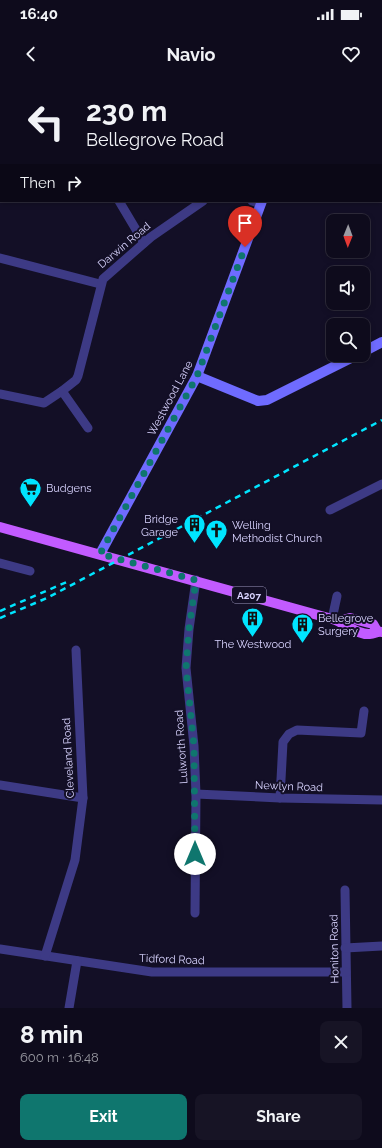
<!DOCTYPE html>
<html lang="en">
<head>
<meta charset="utf-8">
<style>
  :root { --surface:#0e0b1c; --page:#171425; --text:#f1f3f6; --muted:#9b9ba3; --line:#2e2b3b; --accent:#0f766e }
  body { margin:0; font-family:Raleway,sans-serif; background:var(--page); color:var(--text); height:100vh; display:flex; flex-direction:column; font-size:15px; white-space:nowrap }
  * { box-sizing:border-box; margin:0 }
  p { font-size:13px; color:var(--muted) }
  .icon { flex:none; width:22px; height:22px; fill:none; stroke:currentColor; stroke-width:2; stroke-linecap:round; stroke-linejoin:round }
  .map { position:relative; height:928px; overflow:hidden }
  .details { display:flex; flex-direction:column; background:var(--surface); flex:1 }
  .details>* { flex:none }
  .guide { position:absolute; left:0px; top:0px; width:382px; height:122px; box-shadow:0 2px 6px #0003,0 0 0 1px var(--line); background:#0e0b1c; color:var(--text); overflow:hidden }
  .needle { width:26px; rotate:181deg }
  .buttons { position:absolute; left:326px; top:134px; display:grid; gap:8px }
  .buttons a { display:grid; place-items:center; width:44px; height:44px; border-radius:8px; background:var(--surface); box-shadow:0 2px 6px #0003,0 0 0 1px var(--line); font-size:20px }
  .pin { position:absolute; display:grid; place-items:center; width:34px; height:34px; color:#fff; margin:-41px -17px; border-radius:50% 50% 50% 0; rotate:-45deg; box-shadow:0 0 4px #0007 }
  .pin .icon { rotate:45deg }
  .me { position:absolute; width:44px; margin:-22px; rotate:0deg; stroke-linejoin:round; filter:drop-shadow(0 0 3px #0008) }
  .turn { display:flex; align-items:center; gap:14px; height:84px; padding:0 20px; font-size:18px }
  .turn .icon { width:52px; height:52px; stroke-width:2.5 }
  .turn b { display:block; font-size:28px; line-height:34px }
  .then { display:flex; align-items:center; height:38px; padding:0 20px; background:#0003; gap:8px; font-size:15px }
  .round { display:grid; place-items:center; flex:none; width:42px; height:42px; border-radius:8px; background:var(--page) }
  .summary { display:flex; align-items:center; justify-content:space-between; height:68px; padding:0 20px }
  h1 { font-size:24px; font-weight:700; line-height:30px }
  .primary-button { display:flex; gap:8px; margin-top:auto; padding:8px 20px }
  .primary-button a { flex:1; height:46px; border-radius:8px; background:var(--accent); color:#fff; font-size:16px; font-weight:700; line-height:46px; text-align:center }
  .primary-button a+a { background:var(--page); color:var(--text) }
  .status { display:flex; justify-content:space-between; align-items:center; height:28px; padding:0 20px; background:var(--surface); direction:ltr }
  .status svg { height:11px; fill:currentColor }
  header { display:flex; justify-content:space-between; align-items:center; height:52px; padding:0 20px; background:var(--surface); font-size:18px; font-weight:700 }
  .map>svg:first-child { display:block }
  .lines { fill:none; stroke-linecap:round; stroke-linejoin:round }
  .street { stroke:#3d3a85; stroke-width:9 }
  .secondary { stroke:#6f6bff; stroke-width:10 }
  .primary { stroke:#c25bff; stroke-width:10 }
  .rail { stroke:#00e5ff; stroke-width:2.5; stroke-dasharray:6 5; stroke-linecap:butt }
  .route { stroke:#0f766e; stroke-width:7; stroke-dasharray:0 12.6 }
  .labels { text-anchor:middle; stroke-width:4; stroke-linejoin:round; paint-order:stroke }
  .shield { fill:#130f26; stroke:#9e99be; stroke-width:1 }
  .shield-label { font-size:10px; font-weight:bold; fill:#d9d4ff }
  .street-label { font-size:11px; fill:#d9d4ff; stroke:#130f26 }
  .poi-label { font-size:11px; fill:#d9d4ff; stroke:#130f26; text-anchor:start }
</style>
</head>
<body>
<div class="status"><b>16:40</b><svg viewBox="0 0 49 12"><path d="M0 12V9h3v3zM5 12V6h3v6zM10 12V3h3v9zM15 12V0h3v12zM26 1h20v11H26zM47 4h2v5h-2z"/></svg></div>
<header><svg class="icon" aria-label="back" viewBox="0 0 24 24"><path d="M15 5l-7 7 7 7"/></svg>Navio<svg class="icon" aria-label="heart" viewBox="0 0 24 24"><path d="M12 20l-8-8c-3-5 5-10 8-4 3-6 11-1 8 4z"/></svg></header>
<div class="map">
<svg width="382" height="928" viewBox="0 0 382 928">
  <rect width="100%" height="100%" fill="#130f26"/>
  <g class="lines">
    <!-- street -->
    <g class="street">
      <polyline points="47,0 48,1"/>
      <polyline points="157,0 158,1"/>
      <polyline points="57,1 59,0"/>
      <polyline points="0,36 1,34"/>
      <polyline points="119,121 144,163"/>
      <polyline points="252,121 261,124"/>
      <polyline points="0,178 100,204"/>
      <polyline points="62,311 76,300 78,296 103,199 151,157 203,121"/>
      <polyline points="0,314 44,323 62,311 88,348"/>
      <polyline points="330,430 382,404"/>
      <polyline points="0,483 30,491"/>
      <polyline points="332,539 337,516"/>
      <polyline points="0,705 83,718"/>
      <polyline points="196,714 280,718 382,720"/>
      <polyline points="280,718 283,662 289,654 297,650 361,653 364,631"/>
      <polyline points="345,810 347,928"/>
      <polyline points="195,833 196,714 194,666 186,588 189,549 196,500"/>
      <polyline points="345,868 382,866"/>
      <polyline points="0,869 152,892 346,892"/>
      <polyline points="45,876 75,780 83,718 76,570"/>
      <polyline points="69,928 77,881"/>
    </g>
    <!-- secondary -->
    <g class="secondary">
      <polyline points="284,0 284,1"/>
      <polyline points="363,272 382,262"/>
      <polyline points="197,296 258,321 267,320 357,275"/>
      <polyline points="100,474 197,296 262,121"/>
    </g>
    <!-- primary -->
    <g class="primary">
      <path d="M0 447 332 539C344 542 356 555 370 554 375 554 376 551 382 552"/>
      <polyline points="340,541 350,538 373,544 377,551"/>
    </g>
    <!-- rail -->
    <g class="rail">
      <polyline points="0,531 69,501"/>
      <polyline points="0,538 47,518 382,340"/>
    </g>
  </g>
  <g class="lines">
    <!-- route -->
    <polyline class="route" points="195,774 194,666 186,588 189,549 196,500 100,474 197,296 245,167"/>
  </g>
  <!-- icons -->
  <defs>
    <symbol id="supermarket-pin" viewBox="-11 -11 22 30"><path d="M0 17L-7.5 6A9.5 9.5 0 1 1 7.5 6Z" fill="#00e5ff" stroke="#130f26"/><path d="M-6-5.5h2.5l.6 2H6L4.5 2H-2.5L-4.4-4H-6ZM-1.5 3.2a1.3 1.3 0 1 0 .1 0ZM3 3.2a1.3 1.3 0 1 0 .1 0Z" fill="#111"/></symbol>
    <symbol id="building-pin" viewBox="-11 -11 22 30"><path d="M0 17L-7.5 6A9.5 9.5 0 1 1 7.5 6Z" fill="#00e5ff" stroke="#130f26"/><path d="M-4-6H4V6H1V3H-1V6H-4ZM-2.5-4.3h1.7v1.8h-1.7ZM.8-4.3h1.7v1.8H.8ZM-2.5-1h1.7V.8h-1.7ZM.8-1h1.7V.8H.8Z" fill="#111"/></symbol>
    <symbol id="church-pin" viewBox="-11 -11 22 30"><path d="M0 17L-7.5 6A9.5 9.5 0 1 1 7.5 6Z" fill="#00e5ff" stroke="#130f26"/><path d="M-1.2-6h2.4v3.5h3.3v2.4h-3.3V6h-2.4V-.1h-3.3v-2.4h3.3Z" fill="#111"/></symbol>
  </defs>
  <g fill-rule="evenodd">
    <use href="#supermarket-pin" x="18" y="396" width="25" height="34"/>
    <use href="#building-pin" x="182" y="432" width="25" height="34"/>
    <use href="#church-pin" x="204" y="438" width="25" height="34"/>
    <use href="#building-pin" x="240" y="526" width="25" height="34"/>
    <use href="#building-pin" x="290" y="532" width="25" height="34"/>
  </g>
  <g class="labels">
    <!-- shield labels -->
    <rect class="shield" x="232" y="507" width="34" height="16" rx="3"/>
    <g class="shield-label">
      <text x="249" y="519">A207</text>
    </g>
    <!-- street labels -->
    <g class="street-label">
      <text transform="translate(124 165) rotate(-40)" y="4">Darwin Road</text>
      <text transform="translate(170 318) rotate(-62)" y="4">Westwood Lane</text>
      <text transform="translate(181 667) rotate(-94)" y="4">Lulworth Road</text>
      <text transform="translate(68 678) rotate(-93)" y="4">Cleveland Road</text>
      <text transform="translate(289 706) rotate(2)" y="4">Newlyn Road</text>
      <text transform="translate(334 869) rotate(-91)" y="4">Honiton Road</text>
      <text transform="translate(172 879) rotate(2)" y="4">Tidford Road</text>
    </g>
    <!-- poi labels -->
    <g class="poi-label">
      <text x="46" y="412">Budgens</text>
      <text x="178" y="443" text-anchor="end">Bridge<tspan x="178" dy="13">Garage</tspan></text>
      <text x="232" y="449">Welling<tspan x="232" dy="13">Methodist Church</tspan></text>
      <text x="318" y="542">Bellegrove<tspan x="318" dy="13">Surgery</tspan></text>
      <text x="253" y="568" text-anchor="middle">The Westwood</text>
    </g>
  </g>
</svg>
<div class="buttons">
<a><svg class="needle" viewBox="-14 -14 28 28"><path d="M0-13l5 13h-10z" fill="#e53935"/><path d="M0 13l5-13h-10z" fill="#9b9ba3"/></svg></a>
<a><svg class="icon" aria-label="sound" viewBox="0 0 24 24"><path d="M4 9h4l5-4v14l-5-4H4zM17 9q2 3 0 6"/></svg></a>
<a><svg class="icon" aria-label="search" viewBox="0 0 24 24"><circle cx="10" cy="10" r="6"/><path d="M15 15l6 6"/></svg></a>
</div>
<div class="pin" style="left:245px;top:167px;background:#d93025"><svg class="icon" aria-label="arrive" viewBox="0 0 24 24"><path d="M6 21V4h12l-3 4 3 4H6"/></svg></div>
<svg class="me" style="left:195px;top:774px" viewBox="-20 -20 40 40"><circle r="19" fill="#fff"/><path d="M0-13L10 11 0 6-10 11z" fill="#0f766e"/></svg>
<div class="guide">
<div class="turn"><svg class="icon" aria-label="left" viewBox="0 0 24 24"><path d="M17 20v-9H6M10 6l-5 5 5 5"/></svg><div><b>230 m</b>Bellegrove Road</div></div>
<div class="then">Then<svg class="icon" aria-label="right" viewBox="0 0 24 24"><path d="M7 20v-9h11M14 6l5 5-5 5"/></svg></div>
</div>
</div>
<section class="details">
<div class="summary"><div><h1>8 min</h1><p>600 m · 16:48</p></div><a class="round"><svg class="icon" aria-label="close" viewBox="0 0 24 24"><path d="M6 6l12 12M18 6L6 18"/></svg></a></div>
<div class="primary-button"><a>Exit</a><a>Share</a></div>
</section>
</body>
</html>
